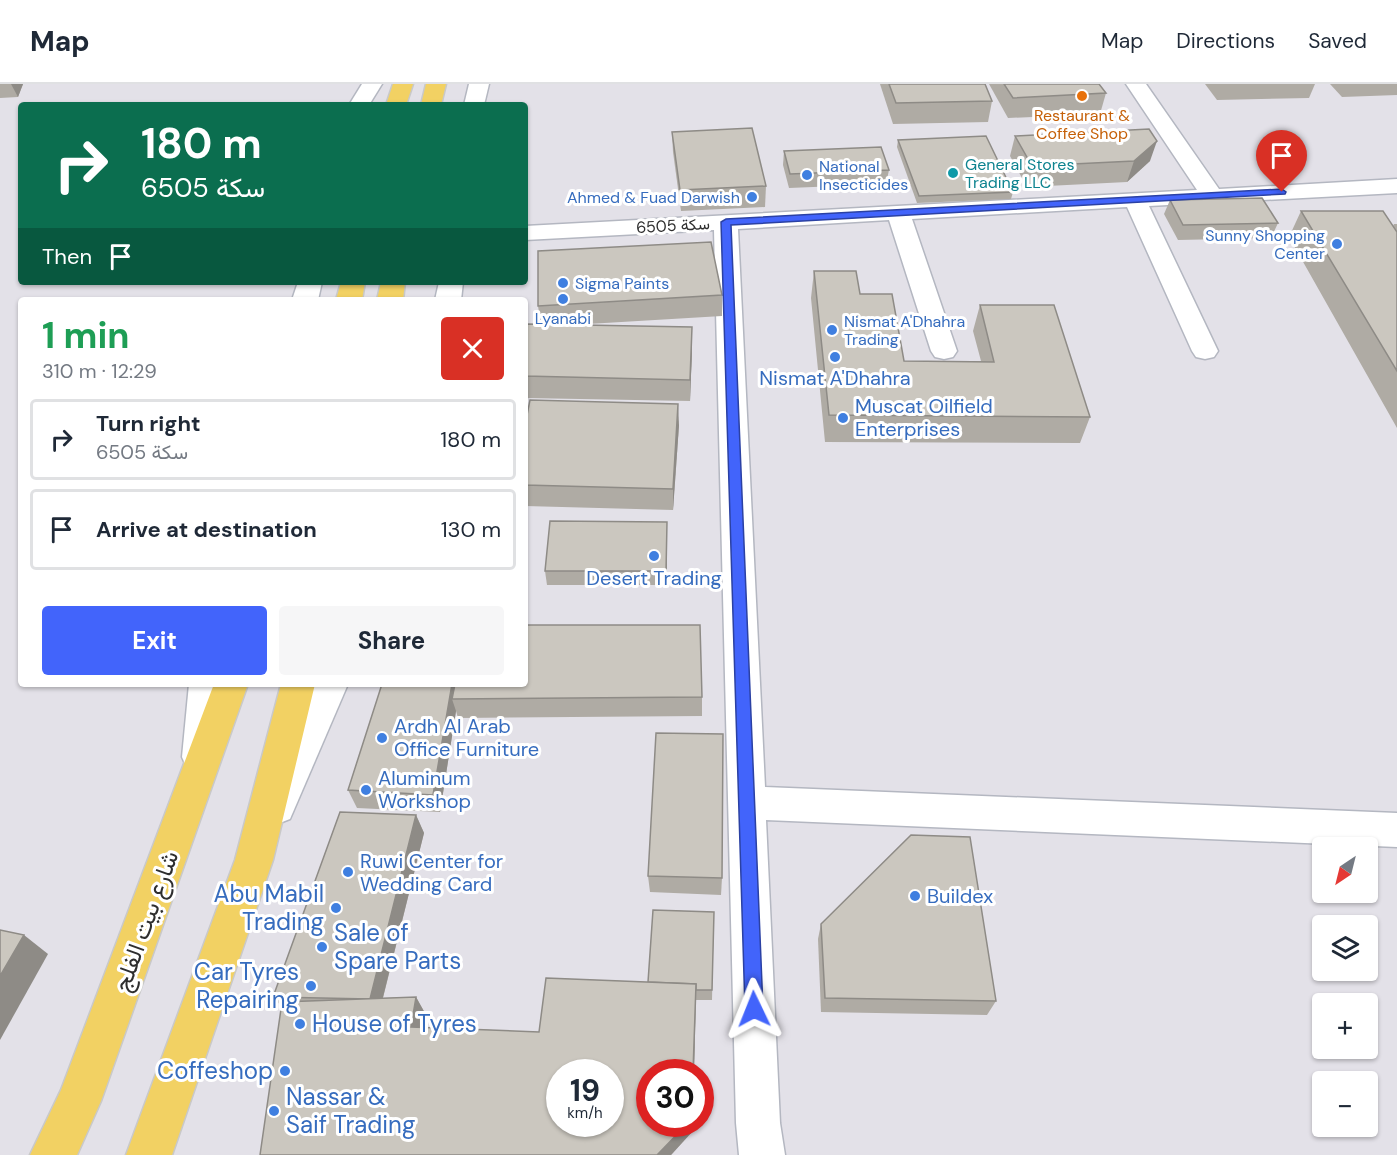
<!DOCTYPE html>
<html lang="en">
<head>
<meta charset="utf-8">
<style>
  :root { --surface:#fff; --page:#f6f6f7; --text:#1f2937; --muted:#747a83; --line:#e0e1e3; --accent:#4264fb }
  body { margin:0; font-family:"DM Sans",Vazirmatn,sans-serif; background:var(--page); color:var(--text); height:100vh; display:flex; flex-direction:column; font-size:22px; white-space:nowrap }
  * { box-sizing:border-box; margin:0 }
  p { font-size:20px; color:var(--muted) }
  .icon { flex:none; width:33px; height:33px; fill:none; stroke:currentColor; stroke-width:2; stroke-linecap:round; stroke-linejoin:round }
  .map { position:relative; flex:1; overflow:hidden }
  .details { position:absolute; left:18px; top:213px; width:510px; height:390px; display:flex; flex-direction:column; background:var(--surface); border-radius:6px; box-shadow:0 2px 4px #0004 }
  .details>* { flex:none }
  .banner { position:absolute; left:18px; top:18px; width:510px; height:183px; border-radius:6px; box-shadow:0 2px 4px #0004; background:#0b6e4f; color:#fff; overflow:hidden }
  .needle { width:39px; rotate:215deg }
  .fabs { position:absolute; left:1312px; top:753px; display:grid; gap:12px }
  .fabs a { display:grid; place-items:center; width:66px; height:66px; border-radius:6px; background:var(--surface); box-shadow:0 2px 4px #0004; font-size:30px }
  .speed { position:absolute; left:546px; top:975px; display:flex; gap:12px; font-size:30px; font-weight:700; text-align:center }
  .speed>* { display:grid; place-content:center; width:78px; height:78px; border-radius:50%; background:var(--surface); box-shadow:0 2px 4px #0004; line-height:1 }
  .speed small { font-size:15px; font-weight:400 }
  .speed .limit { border:9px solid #d22; background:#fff; color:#111 }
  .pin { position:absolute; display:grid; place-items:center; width:51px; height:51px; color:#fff; margin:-62px -26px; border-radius:50% 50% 50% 0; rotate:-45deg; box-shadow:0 0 6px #0007 }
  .pin .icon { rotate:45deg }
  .me { position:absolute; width:66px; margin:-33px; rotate:358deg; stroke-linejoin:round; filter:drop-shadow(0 0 4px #0008) }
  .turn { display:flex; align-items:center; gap:21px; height:126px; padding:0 24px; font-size:27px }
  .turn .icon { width:78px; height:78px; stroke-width:2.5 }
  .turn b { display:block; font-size:42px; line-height:51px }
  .then { display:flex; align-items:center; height:57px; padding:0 24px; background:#0003; gap:12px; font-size:22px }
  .round { display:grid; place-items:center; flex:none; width:63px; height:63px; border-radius:6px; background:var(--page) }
  .summary { display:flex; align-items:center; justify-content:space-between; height:102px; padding:0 24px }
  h1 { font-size:36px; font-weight:700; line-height:45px; color:#1e9e55 }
  .action { display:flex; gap:12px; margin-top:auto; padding:12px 24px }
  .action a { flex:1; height:69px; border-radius:6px; background:var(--accent); color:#fff; font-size:24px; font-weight:700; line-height:69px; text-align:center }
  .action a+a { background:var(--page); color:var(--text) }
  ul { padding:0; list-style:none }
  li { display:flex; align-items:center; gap:18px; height:81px; margin:0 12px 9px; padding:0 12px; border:3px solid var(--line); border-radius:6px }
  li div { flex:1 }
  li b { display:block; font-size:22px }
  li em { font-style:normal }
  header { display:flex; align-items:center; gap:36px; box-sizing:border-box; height:84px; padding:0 30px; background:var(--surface); border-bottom:2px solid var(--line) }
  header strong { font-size:28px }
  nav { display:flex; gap:33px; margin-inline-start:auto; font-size:21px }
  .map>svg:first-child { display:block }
  .industrial { fill:#e3e1e8; fill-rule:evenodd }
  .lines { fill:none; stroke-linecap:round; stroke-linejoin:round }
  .minor-casing { stroke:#b4b7c1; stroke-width:3 }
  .major-casing { stroke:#c9c9c9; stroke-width:3 }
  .minor { fill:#fff; fill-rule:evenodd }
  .major { fill:#f2d163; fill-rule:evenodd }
  .wall { fill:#afaba4; fill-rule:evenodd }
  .shaded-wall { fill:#8e8b86 }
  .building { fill:#cbc7bf; stroke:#8e8b86; stroke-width:1.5; fill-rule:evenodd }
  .route { fill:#4264fb; stroke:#2b41a3; stroke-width:1.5 }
  .food-dot { fill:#e8710a; stroke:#fff; stroke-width:2 }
  .culture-dot { fill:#0f9aa8; stroke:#fff; stroke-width:2 }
  .shop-dot { fill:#3f7fe0; stroke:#fff; stroke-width:2 }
  .labels { text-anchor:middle; stroke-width:6; stroke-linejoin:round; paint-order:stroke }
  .far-food-label { font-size:16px; fill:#c56008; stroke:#fff }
  .far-culture-label { font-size:16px; fill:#0d838f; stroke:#fff; text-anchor:start }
  .far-shop-label { font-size:16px; fill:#366cbe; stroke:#fff; text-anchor:start }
  .far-street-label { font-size:16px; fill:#2e2e2e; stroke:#fff }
  .shop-label { font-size:20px; fill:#366cbe; stroke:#fff; text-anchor:start }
  .near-shop-label { font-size:24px; fill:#366cbe; stroke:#fff; text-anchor:end }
  .near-street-label { font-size:24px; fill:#2e2e2e; stroke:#fff }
</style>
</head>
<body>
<header>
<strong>Map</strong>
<nav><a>Map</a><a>Directions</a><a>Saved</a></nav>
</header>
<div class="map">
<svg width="1397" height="1071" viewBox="0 0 1397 1071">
  <rect width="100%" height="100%" fill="#efe9e1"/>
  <!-- industrial -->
  <path class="industrial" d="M0 0H1397V1071H0ZM21 21H525V198H21ZM21 216H525V600H21ZM1323 764H1368V808H1323ZM1323 842H1368V886H1323ZM1323 920H1368V964H1323ZM560 988H610V1040H560ZM650 988H700V1040H650ZM1323 998H1368V1042H1323Z"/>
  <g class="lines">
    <defs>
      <g id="minor">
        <polygon points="362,0 382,0 369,21 349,21"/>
        <polygon points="469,0 489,0 484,21 464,21"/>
        <polygon points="1126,0 1146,0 1219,105 1397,95 1397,109 1149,122 1218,267 1214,273 1205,275 1196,273 1192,267 1127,123 912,135 957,267 953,273 944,275 935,273 931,267 889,136 738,145 765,703 1397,729 1397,763 766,736 780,1039 785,1071 739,1071 736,1039 714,146 525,156 525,142 1197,106"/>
        <polygon points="298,198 322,198 318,216 292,216"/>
        <polygon points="439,198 463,198 461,216 435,216"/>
        <polygon points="189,600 223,600 218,673 213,684 200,689 187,684 182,673"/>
        <polygon points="314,600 348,600 290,735 277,740 264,735 258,723"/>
      </g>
      <g id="major">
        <polygon points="393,0 413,0 406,21 386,21"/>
        <polygon points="426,0 446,0 441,21 421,21"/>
        <polygon points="341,198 365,198 362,216 336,216"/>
        <polygon points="381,198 405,198 403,216 377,216"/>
        <polygon points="214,600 248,600 101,1017 77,1071 30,1071 61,1006"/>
        <polygon points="281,600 315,600 273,776 172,1071 126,1071 235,776"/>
      </g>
    </defs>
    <!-- minor casing -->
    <use href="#minor" class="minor-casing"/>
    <!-- major casing -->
    <use href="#major" class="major-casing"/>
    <!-- minor -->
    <use href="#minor" class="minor"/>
    <!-- major -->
    <use href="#major" class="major"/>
  </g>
  <!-- wall -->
  <g class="wall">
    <polygon points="0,0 23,0 18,13 0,14"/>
    <polygon points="880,0 985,0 992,17 988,38 893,40"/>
    <polygon points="989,0 1099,0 1106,9 1100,30 1008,34"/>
    <polygon points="1205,0 1315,0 1309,14 1217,16"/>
    <polygon points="1330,0 1397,0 1397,11 1342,13"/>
    <polygon points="672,48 766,102 765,123 681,127 673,68"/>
    <polygon points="1015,52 1150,77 1127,98 1027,103 1010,72"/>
    <polygon points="898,56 1013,108 1011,115 917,119 897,63"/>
    <polygon points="784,67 889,86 886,100 789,104 783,81"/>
    <polygon points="1170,116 1278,139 1271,154 1178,156 1164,130"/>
    <polygon points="1301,127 1393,142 1394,140 1397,140 1397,344 1289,153"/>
    <polygon points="814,187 860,210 904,277 981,277 973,247 980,221 1090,333 1080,359 825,358 811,214"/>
    <polygon points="722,211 722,232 571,241 692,265 690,317 525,314 525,251 541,241 538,222"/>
    <polygon points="525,341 679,341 673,426 525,422"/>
    <polygon points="667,452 667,501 547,501 545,487"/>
    <polygon points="382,600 702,613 702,632 458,634 456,627 440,728 357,724 348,706"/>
    <path d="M340 728 416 731 424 749 383 914 416 913 426 931 424 943 539 948 546 894 648 898 653 826 714 828 712 916H696L694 988H650V1040H692L691 1049 671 1071H260L282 923 273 913ZM560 988H610V1040H560Z"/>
    <polygon points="648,792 722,794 721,811 650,808"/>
    <polygon points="821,840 996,917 987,931 821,928 818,855"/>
  </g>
  <!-- shaded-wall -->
  <g class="shaded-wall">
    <polygon points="11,0 23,0 18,13"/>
    <polygon points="1157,57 1150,77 1127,98 1134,77"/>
    <polygon points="692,243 692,265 690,317 690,296"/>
    <polygon points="678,320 679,341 673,426 673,405"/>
    <polygon points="667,438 667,501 666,487"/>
    <polygon points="452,600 461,600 452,615 456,627 440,728 433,711"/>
    <polygon points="416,731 424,749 379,929 370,915"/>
    <polygon points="24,851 48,870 0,956 0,892"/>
    <polygon points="696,900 694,988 693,988"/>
    <polygon points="416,913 426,931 422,959 411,943"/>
    <polygon points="687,1040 692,1040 691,1049 671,1071 657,1071"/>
  </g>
  <!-- building -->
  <g class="building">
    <polygon points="889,0 985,0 992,17 896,19"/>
    <polygon points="1004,0 1099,0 1106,9 1013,14"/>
    <polygon points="752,44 766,102 680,106 672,48"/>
    <polygon points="1149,45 1157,57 1134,77 1032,82 1015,52"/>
    <polygon points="986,52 1013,108 919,112 898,56"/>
    <polygon points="881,63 889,86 790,90 784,67"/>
    <polygon points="1262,114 1278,139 1183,141 1170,116"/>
    <polygon points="1301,127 1383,127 1397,148 1397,287"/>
    <polygon points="711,158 722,211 538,222 538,167"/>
    <polygon points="814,187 856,187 860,210 892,210 904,277 994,278 980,221 1054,221 1090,333 829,331"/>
    <polygon points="527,240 692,243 690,296 525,292 525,251"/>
    <polygon points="530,316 678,320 673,405 525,401 525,341"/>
    <polygon points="550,437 667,438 666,487 545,487"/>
    <polygon points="525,541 700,541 702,613 452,615 455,600 525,600"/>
    <polygon points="382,600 452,600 433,711 348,706"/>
    <polygon points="656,649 723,650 722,794 648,792"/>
    <polygon points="340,728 416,731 370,915 273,913"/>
    <polygon points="911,751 970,753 996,917 825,914 821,840"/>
    <polygon points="653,826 714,828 712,906 696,906 696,900 648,898"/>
    <polygon points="0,846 24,851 0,892"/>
    <path d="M546 894 696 900 693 988H650V1040H687L657 1071H260L282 918 416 913 411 943 539 948ZM560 988H610V1040H560Z"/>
  </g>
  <!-- route -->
  <polygon class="route" points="1282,105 1286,108 1285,110 731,141 763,925 760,931 754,934 748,931 745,925 721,138 726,135"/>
  <!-- markers -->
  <circle class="food-dot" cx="1082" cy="12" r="6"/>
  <circle class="culture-dot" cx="953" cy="89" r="6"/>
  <g class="shop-dot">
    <circle cx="807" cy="91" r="6"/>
    <circle cx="752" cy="113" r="6"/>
    <circle cx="1337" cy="160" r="6"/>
    <circle cx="563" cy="199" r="6"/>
    <circle cx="563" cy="215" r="6"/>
    <circle cx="832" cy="246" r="6"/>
    <circle cx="835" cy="273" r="6"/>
    <circle cx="843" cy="334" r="6"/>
    <circle cx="654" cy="472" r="6"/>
    <circle cx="382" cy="654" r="6"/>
    <circle cx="366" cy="706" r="6"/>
    <circle cx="348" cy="788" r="6"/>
    <circle cx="915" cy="812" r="6"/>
    <circle cx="336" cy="824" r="6"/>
    <circle cx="322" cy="863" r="6"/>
    <circle cx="311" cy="902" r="6"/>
    <circle cx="300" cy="940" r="6"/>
    <circle cx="285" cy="987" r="6"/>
    <circle cx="274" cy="1027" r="6"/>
  </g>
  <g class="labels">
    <!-- far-food labels -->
    <g class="far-food-label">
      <text x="1082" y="37">Restaurant &amp;<tspan x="1082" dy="18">Coffee Shop</tspan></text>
    </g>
    <!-- far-culture labels -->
    <g class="far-culture-label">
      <text x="965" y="86">General Stores<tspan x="965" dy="18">Trading LLC</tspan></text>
    </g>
    <!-- far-shop labels -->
    <g class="far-shop-label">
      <text x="819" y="88">National<tspan x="819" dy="18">Insecticides</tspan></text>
      <text x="740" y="119" text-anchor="end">Ahmed &amp; Fuad Darwish</text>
      <text x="1325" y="157" text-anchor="end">Sunny Shopping<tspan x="1325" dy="18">Center</tspan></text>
      <text x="575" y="205">Sigma Paints</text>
      <text x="563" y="240" text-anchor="middle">Lyanabi</text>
      <text x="844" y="243">Nismat A'Dhahra<tspan x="844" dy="18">Trading</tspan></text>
    </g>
    <!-- far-street labels -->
    <g class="far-street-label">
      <text transform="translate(673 141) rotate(-3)" y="6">سكة 6505</text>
    </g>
    <!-- shop labels -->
    <g class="shop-label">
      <text x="835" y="301" text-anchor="middle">Nismat A'Dhahra</text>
      <text x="855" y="329">Muscat Oilfield<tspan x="855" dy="23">Enterprises</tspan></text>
      <text x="654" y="501" text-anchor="middle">Desert Trading</text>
      <text x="394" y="649">Ardh Al Arab<tspan x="394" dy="23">Office Furniture</tspan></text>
      <text x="378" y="701">Aluminum<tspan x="378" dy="23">Workshop</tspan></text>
      <text x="360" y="784">Ruwi Center for<tspan x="360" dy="23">Wedding Card</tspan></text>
      <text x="927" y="819">Buildex</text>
    </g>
    <!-- near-shop labels -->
    <g class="near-shop-label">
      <text x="324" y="818">Abu Mabil<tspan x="324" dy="28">Trading</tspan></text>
      <text x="334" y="857" text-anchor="start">Sale of<tspan x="334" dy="28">Spare Parts</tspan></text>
      <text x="299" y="896">Car Tyres<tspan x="299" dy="28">Repairing</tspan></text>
      <text x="312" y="948" text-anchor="start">House of Tyres</text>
      <text x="273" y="995">Coffeshop</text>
      <text x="286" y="1021" text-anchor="start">Nassar &amp;<tspan x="286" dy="28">Saif Trading</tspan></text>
    </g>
    <!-- near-street labels -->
    <g class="near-street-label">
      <text transform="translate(146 837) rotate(-70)" y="8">شارع بيت الفلج</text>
    </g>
  </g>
</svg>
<div class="fabs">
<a><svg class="needle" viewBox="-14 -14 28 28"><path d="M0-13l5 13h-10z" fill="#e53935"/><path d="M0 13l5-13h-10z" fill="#747a83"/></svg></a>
<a><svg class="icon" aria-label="layers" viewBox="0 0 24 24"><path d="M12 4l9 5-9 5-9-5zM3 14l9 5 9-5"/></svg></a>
<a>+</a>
<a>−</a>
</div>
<div class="speed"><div>19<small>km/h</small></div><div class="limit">30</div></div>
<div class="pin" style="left:1282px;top:108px;background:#d93025"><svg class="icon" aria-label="arrive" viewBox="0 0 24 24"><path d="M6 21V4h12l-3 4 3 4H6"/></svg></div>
<svg class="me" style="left:754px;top:925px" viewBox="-20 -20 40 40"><path d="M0-17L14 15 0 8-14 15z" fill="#4264fb" stroke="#fff" stroke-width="4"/></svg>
<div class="banner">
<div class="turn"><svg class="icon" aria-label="right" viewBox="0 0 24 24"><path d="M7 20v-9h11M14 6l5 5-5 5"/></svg><div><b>180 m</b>سكة 6505</div></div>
<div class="then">Then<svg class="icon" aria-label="arrive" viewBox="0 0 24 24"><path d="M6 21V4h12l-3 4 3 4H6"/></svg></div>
</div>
<section class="details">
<div class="summary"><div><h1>1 min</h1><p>310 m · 12:29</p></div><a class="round" style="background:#d93025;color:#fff"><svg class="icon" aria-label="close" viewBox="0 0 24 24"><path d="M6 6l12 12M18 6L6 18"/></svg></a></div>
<ul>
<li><svg class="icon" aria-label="right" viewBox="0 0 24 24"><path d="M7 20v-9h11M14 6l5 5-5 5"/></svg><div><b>Turn right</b><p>سكة 6505</p></div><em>180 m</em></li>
<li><svg class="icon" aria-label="arrive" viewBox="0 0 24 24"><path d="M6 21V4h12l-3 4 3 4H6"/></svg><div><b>Arrive at destination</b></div><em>130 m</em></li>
</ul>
<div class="action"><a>Exit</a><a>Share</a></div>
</section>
</div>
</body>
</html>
